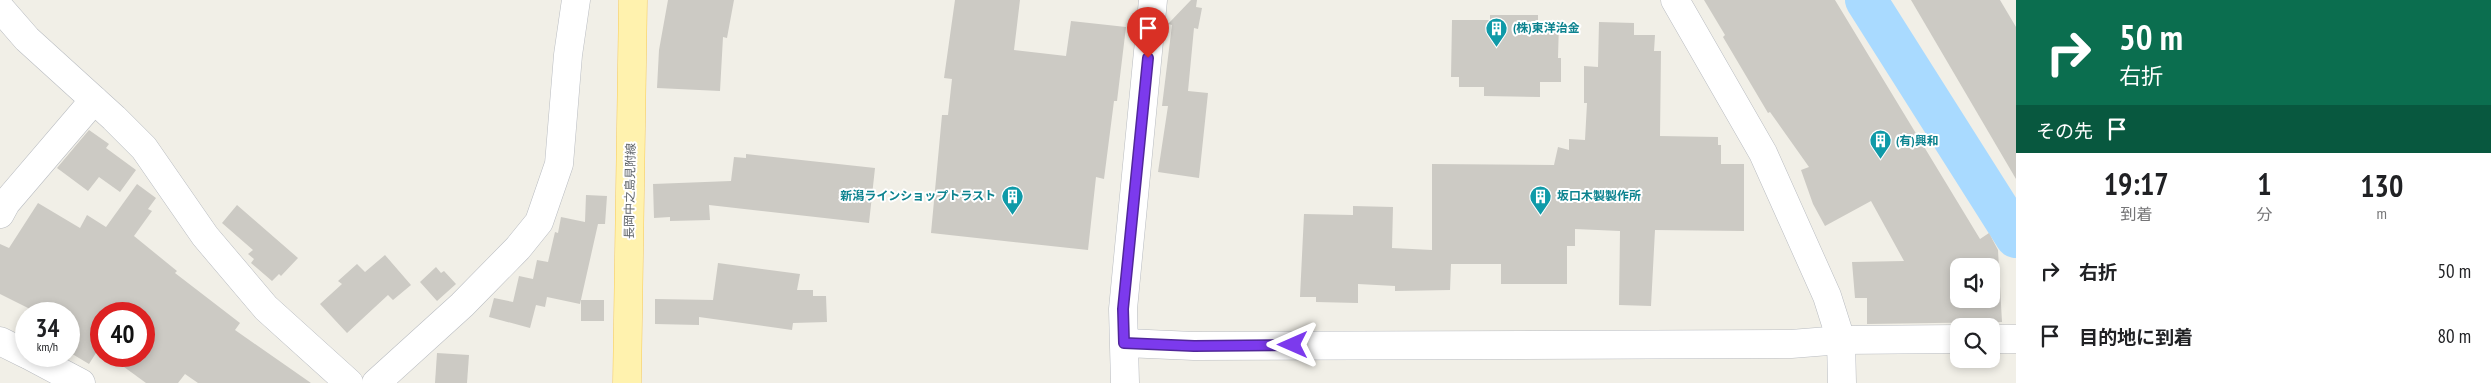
<!DOCTYPE html>
<html lang="ja">
<head>
<meta charset="utf-8">
<style>
  :root { --surface:#fff; --page:#f6f6f6; --text:#202124; --muted:#757577 }
  body { margin:0; font-family:"PT Sans Narrow","Noto Sans JP",sans-serif; background:var(--page); color:var(--text); height:100vh; display:flex; flex-direction:column; font-size:19px; white-space:nowrap }
  * { box-sizing:border-box; margin:0 }
  p { font-size:16px; color:var(--muted) }
  .icon { flex:none; width:28px; height:28px; fill:none; stroke:currentColor; stroke-width:2; stroke-linecap:round; stroke-linejoin:round }
  .map { position:relative; flex:1; overflow:hidden }
  .details { display:flex; flex-direction:column; background:var(--surface); width:475px }
  .details>* { flex:none }
  .top-card { background:#0b6e4f; color:#fff; overflow:hidden }
  .buttons { position:absolute; left:1950px; top:258px; display:grid; gap:10px }
  .buttons a { display:grid; place-items:center; width:50px; height:50px; border-radius:10px; background:var(--surface); box-shadow:0 2px 8px #0003; font-size:25px }
  .speed { position:absolute; left:15px; top:302px; display:flex; gap:10px; font-size:25px; font-weight:700; text-align:center }
  .speed>* { display:grid; place-content:center; width:65px; height:65px; border-radius:50%; background:var(--surface); box-shadow:0 2px 8px #0003; line-height:1 }
  .speed small { font-size:12px; font-weight:400 }
  .speed .limit { border:8px solid #d22; background:#fff; color:#111 }
  .pin { position:absolute; display:grid; place-items:center; width:42px; height:42px; color:#fff; margin:-51px -21px; border-radius:50% 50% 50% 0; rotate:-45deg; box-shadow:0 0 5px #0007 }
  .pin .icon { rotate:45deg }
  .me { position:absolute; width:55px; margin:-28px; rotate:270deg; stroke-linejoin:round; filter:drop-shadow(0 0 4px #0008) }
  .turn { display:flex; align-items:center; gap:18px; height:105px; padding:0 20px; font-size:22px }
  .turn .icon { width:65px; height:65px; stroke-width:2.5 }
  .turn b { display:block; font-size:35px; line-height:42px }
  .then { display:flex; align-items:center; height:48px; padding:0 20px; background:#0003; gap:10px; font-size:19px }
  .eta { display:flex; justify-content:space-evenly; align-items:center; height:85px; text-align:center }
  .eta b { font-size:30px; font-weight:800; line-height:35px }
  ul { padding:0; list-style:none }
  li { display:flex; align-items:center; gap:15px; height:65px; padding:0 20px }
  li div { flex:1 }
  li b { display:block; font-size:19px }
  li em { font-style:normal }
  main { display:flex; flex:1; min-height:0 }
  .map>svg:first-child { display:block }
  .lines { fill:none; stroke-linecap:round; stroke-linejoin:round }
  .river { stroke:#a9daff; stroke-width:42 }
  .building { fill:#cccac4; fill-rule:evenodd }
  .minor-casing { stroke:#b9bcc1; stroke-width:29 }
  .major-casing { stroke:#f8cb59; stroke-width:29 }
  .minor { stroke:#fff; stroke-width:28 }
  .major { stroke:#fff2ae; stroke-width:28 }
  .route-casing { stroke:#51269a; stroke-width:12 }
  .route { stroke:#7c3aed; stroke-width:9 }
  .labels { text-anchor:middle; stroke-width:4; stroke-linejoin:round; paint-order:stroke }
  .culture-label { font-size:12px; font-weight:bold; fill:#0d838f; stroke:#fff; text-anchor:start }
  .street-label { font-size:12px; fill:#5e6368; stroke:#fff }
</style>
</head>
<body>
<main>
<div class="map">
<svg width="2016" height="383" viewBox="0 0 2016 383">
  <rect width="100%" height="100%" fill="#f1efe7"/>
  <g class="lines">
    <!-- river -->
    <polyline class="river" points="1866,0 2016,237"/>
  </g>
  <!-- building -->
  <g class="building">
    <polygon points="668,0 734,0 727,38 723,37 720,91 657,88 659,50"/>
    <polygon points="955,0 1020,0 1014,50 1066,56 1071,21 1126,27 1117,101 1114,101 1104,179 1096,177 1088,250 931,233 942,115 948,115 952,79 944,78"/>
    <polygon points="1191,0 1197,0 1196,7 1202,8 1198,29 1194,28 1188,91 1208,93 1199,178 1158,172 1168,106 1162,106 1172,25 1168,24"/>
    <path d="M1704 0H1835L1980 239 1989 233 1998 250 2002 322 1867 324V298H1855L1852 262 1904 261 1871 201 1825 226 1813 204 1801 170 1809 167 1770 112 1768 113 1723 37 1725 35ZM1959 266H1991V299H1959Z"/>
    <polygon points="1911,0 2000,0 2016,27 2016,179"/>
    <polygon points="1490,15 1538,15 1538,22 1559,22 1558,58 1561,58 1561,82 1540,82 1540,97 1484,96 1484,87 1459,87 1459,77 1451,77 1452,20 1490,20"/>
    <polygon points="1599,22 1634,23 1634,35 1655,35 1654,51 1661,51 1660,136 1718,137 1718,145 1721,145 1721,164 1744,164 1744,231 1655,230 1651,306 1619,305 1620,231 1575,229 1575,246 1567,246 1567,284 1501,284 1501,264 1451,264 1450,290 1395,291 1395,286 1358,284 1358,303 1316,302 1316,297 1300,297 1304,214 1353,215 1353,206 1393,207 1392,248 1432,250 1432,164 1554,165 1558,147 1569,150 1569,139 1585,140 1587,103 1584,103 1584,66 1598,67"/>
    <polygon points="89,130 109,144 106,148 136,170 120,192 99,177 88,191 57,168"/>
    <polygon points="746,154 875,168 869,223 709,205 710,220 670,221 670,217 654,218 653,184 731,181 734,157 746,158"/>
    <polygon points="137,184 156,198 148,209 152,211 134,236 177,271 175,273 240,323 235,330 311,383 198,383 185,374 178,383 146,383 109,356 144,356 144,314 101,314 101,345 89,364 69,352 69,314 40,314 0,294 0,244 9,248 38,203 80,228 87,215 106,227"/>
    <polygon points="586,195 607,196 605,224 594,224 598,224 580,304 547,297 545,307 536,305 530,328 489,317 494,298 513,302 519,276 533,279 537,260 548,262 555,232 558,233 561,217 585,222"/>
    <polygon points="237,205 298,258 281,276 279,274 272,281 251,263 254,259 248,254 253,250 222,223"/>
    <polygon points="385,255 411,285 393,300 388,295 347,333 320,304 342,284 338,281 357,264 365,272"/>
    <polygon points="718,263 800,274 797,290 813,290 813,296 826,296 827,322 793,323 792,330 699,317 699,325 655,324 655,299 713,300"/>
    <polygon points="436,267 441,273 444,271 456,284 437,301 420,282"/>
    <rect x="581" y="300" width="23" height="21"/>
    <polygon points="437,353 469,355 467,383 435,383"/>
  </g>
  <g class="lines">
    <defs>
      <g id="minor">
        <polyline points="1675,0 1763,153 1827,296 1841,340 1842,383"/>
        <polyline points="0,8 27,39 114,118 144,148 205,236 266,308 349,383"/>
        <polyline points="0,214 6,203 94,100"/>
        <polyline points="1991,339 2016,339"/>
        <polyline points="0,341 26,354"/>
        <polyline points="1125,343 1194,346 1791,344 1841,340 1959,339"/>
        <polyline points="30,356 81,383"/>
        <polyline points="376,383 462,305 518,248 539,222 559,164 568,55 576,0"/>
        <polyline points="1125,383 1123,309 1153,0"/>
      </g>
      <polyline id="major" points="627,383 633,0"/>
    </defs>
    <!-- minor casing -->
    <use href="#minor" class="minor-casing"/>
    <!-- major casing -->
    <use href="#major" class="major-casing"/>
    <!-- minor -->
    <use href="#minor" class="minor"/>
    <!-- major -->
    <use href="#major" class="major"/>
  </g>
  <g class="lines">
    <defs>
      <polyline id="route" points="1148,58 1123,309 1124,343 1194,346 1293,345"/>
    </defs>
    <!-- route casing -->
    <use href="#route" class="route-casing"/>
    <!-- route -->
    <use href="#route" class="route"/>
  </g>
  <!-- icons -->
  <defs>
    <symbol id="building-pin" viewBox="-11 -11 22 30"><path d="M0 17L-7.5 6A9.5 9.5 0 1 1 7.5 6Z" fill="#0f9aa8" stroke="#fff"/><path d="M-4-6H4V6H1V3H-1V6H-4ZM-2.5-4.3h1.7v1.8h-1.7ZM.8-4.3h1.7v1.8H.8ZM-2.5-1h1.7V.8h-1.7ZM.8-1h1.7V.8H.8Z" fill="#fff"/></symbol>
  </defs>
  <g fill-rule="evenodd">
    <use href="#building-pin" x="1484" y="16" width="25" height="34"/>
    <use href="#building-pin" x="1868" y="128" width="25" height="34"/>
    <use href="#building-pin" x="1000" y="184" width="25" height="34"/>
    <use href="#building-pin" x="1528" y="184" width="25" height="34"/>
  </g>
  <g class="labels">
    <!-- culture labels -->
    <g class="culture-label">
      <text x="1513" y="32">(株)東洋治金</text>
      <text x="1896" y="145">(有)興和</text>
      <text x="996" y="200" text-anchor="end">新潟ラインショップトラスト</text>
      <text x="1557" y="200">坂口木製製作所</text>
    </g>
    <!-- street labels -->
    <g class="street-label">
      <text transform="translate(630 191) rotate(-89)" y="4">長岡中之島見附線</text>
    </g>
  </g>
</svg>
<div class="buttons">
<a><svg class="icon" aria-label="sound" viewBox="0 0 24 24"><path d="M4 9h4l5-4v14l-5-4H4zM17 9q2 3 0 6"/></svg></a>
<a><svg class="icon" aria-label="search" viewBox="0 0 24 24"><circle cx="10" cy="10" r="6"/><path d="M15 15l6 6"/></svg></a>
</div>
<div class="speed"><div>34<small>km/h</small></div><div class="limit">40</div></div>
<div class="pin" style="left:1148px;top:58px;background:#d93025"><svg class="icon" aria-label="arrive" viewBox="0 0 24 24"><path d="M6 21V4h12l-3 4 3 4H6"/></svg></div>
<svg class="me" style="left:1293px;top:345px" viewBox="-20 -20 40 40"><path d="M0-17L14 15 0 8-14 15z" fill="#7c3aed" stroke="#fff" stroke-width="4"/></svg>
</div>
<section class="details">
<div class="top-card">
<div class="turn"><svg class="icon" aria-label="right" viewBox="0 0 24 24"><path d="M7 20v-9h11M14 6l5 5-5 5"/></svg><div><b>50 m</b>右折</div></div>
<div class="then">その先<svg class="icon" aria-label="arrive" viewBox="0 0 24 24"><path d="M6 21V4h12l-3 4 3 4H6"/></svg></div>
</div>
<div class="eta">
<div><b>19:17</b><p>到着</p></div>
<div><b>1</b><p>分</p></div>
<div><b>130</b><p>m</p></div>
</div>
<ul>
<li><svg class="icon" aria-label="right" viewBox="0 0 24 24"><path d="M7 20v-9h11M14 6l5 5-5 5"/></svg><div><b>右折</b></div><em>50 m</em></li>
<li><svg class="icon" aria-label="arrive" viewBox="0 0 24 24"><path d="M6 21V4h12l-3 4 3 4H6"/></svg><div><b>目的地に到着</b></div><em>80 m</em></li>
</ul>
</section>
</main>
</body>
</html>
